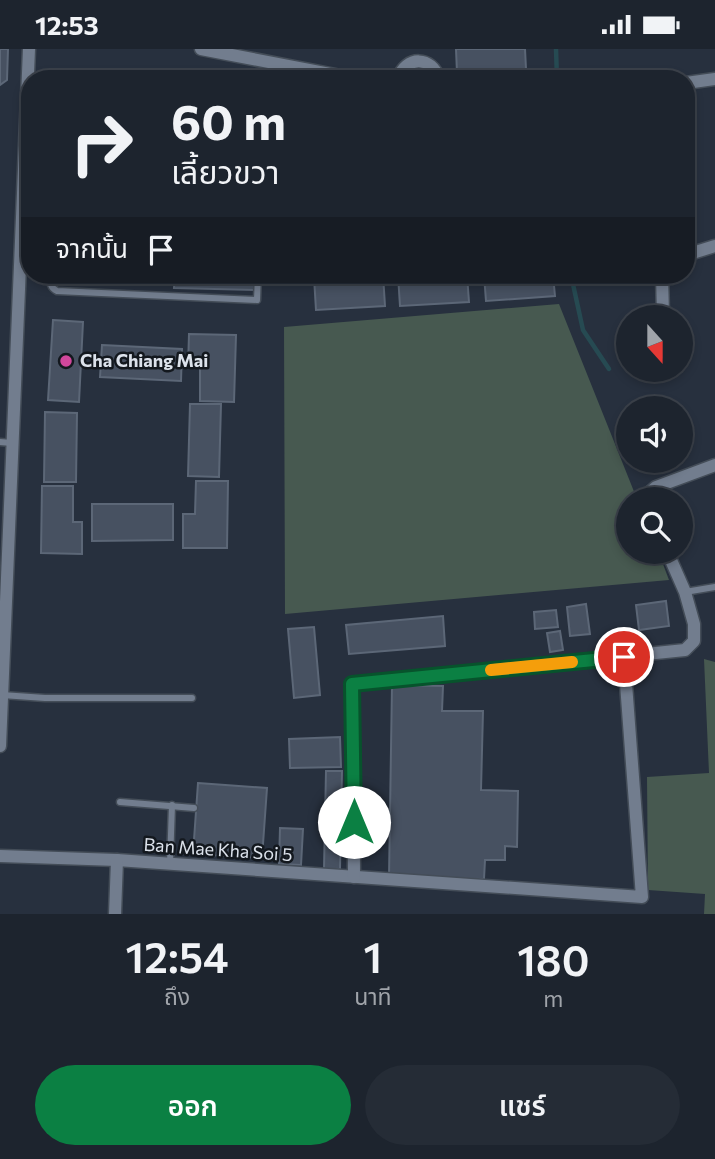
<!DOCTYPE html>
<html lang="th">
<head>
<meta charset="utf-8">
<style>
  :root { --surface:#1d242e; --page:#252c36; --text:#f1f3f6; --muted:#a0a4aa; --line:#3b414a; --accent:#0b8043 }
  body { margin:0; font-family:Commissioner,"Noto Sans Thai",sans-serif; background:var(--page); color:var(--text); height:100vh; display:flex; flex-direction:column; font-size:26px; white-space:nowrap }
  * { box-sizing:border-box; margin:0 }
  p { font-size:23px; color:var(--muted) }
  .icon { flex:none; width:38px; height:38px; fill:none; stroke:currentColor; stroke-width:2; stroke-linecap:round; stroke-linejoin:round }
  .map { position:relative; height:865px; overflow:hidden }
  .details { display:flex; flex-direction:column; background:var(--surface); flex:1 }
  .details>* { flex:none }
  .guide { position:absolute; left:21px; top:21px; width:674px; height:214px; border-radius:28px; box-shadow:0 4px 10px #0003,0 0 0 2px var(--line); background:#1d242e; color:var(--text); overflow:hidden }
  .needle { width:46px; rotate:159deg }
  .tools { position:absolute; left:616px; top:256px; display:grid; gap:14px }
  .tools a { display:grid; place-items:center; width:77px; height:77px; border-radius:50%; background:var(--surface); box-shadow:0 4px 10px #0003,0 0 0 2px var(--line); font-size:35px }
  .pin { position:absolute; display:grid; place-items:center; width:60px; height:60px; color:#fff; margin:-30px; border:4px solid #fff; border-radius:50%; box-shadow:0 2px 7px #0007 }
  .me { position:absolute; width:77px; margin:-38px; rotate:0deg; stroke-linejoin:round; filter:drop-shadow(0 0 5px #0008) }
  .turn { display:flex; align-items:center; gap:24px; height:147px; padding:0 35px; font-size:32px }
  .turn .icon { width:91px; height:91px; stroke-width:2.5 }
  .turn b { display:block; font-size:49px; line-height:60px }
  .then { display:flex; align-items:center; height:66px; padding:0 35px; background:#0003; gap:14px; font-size:26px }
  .eta { display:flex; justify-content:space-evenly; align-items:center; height:119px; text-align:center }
  .eta b { font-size:42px; font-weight:600; line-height:49px }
  .button { display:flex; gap:14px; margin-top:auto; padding:14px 35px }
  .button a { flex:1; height:80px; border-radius:42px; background:var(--accent); color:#fff; font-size:28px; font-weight:600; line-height:80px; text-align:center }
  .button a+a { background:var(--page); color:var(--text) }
  .status { display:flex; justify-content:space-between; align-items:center; height:49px; padding:0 35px; background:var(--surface); direction:ltr }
  .status svg { height:19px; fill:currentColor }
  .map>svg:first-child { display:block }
  .green { fill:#475950 }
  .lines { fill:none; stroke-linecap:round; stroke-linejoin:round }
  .stream { stroke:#264a52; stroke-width:4.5 }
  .building { fill:#475161; stroke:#5c6777; stroke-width:2 }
  .service-casing { stroke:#444d58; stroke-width:9 }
  .minor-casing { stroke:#444d58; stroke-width:15 }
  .service { stroke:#727d8e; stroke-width:6 }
  .minor { stroke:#727d8e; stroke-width:12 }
  .route-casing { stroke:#07532c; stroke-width:18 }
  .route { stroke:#0b8043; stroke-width:12 }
  .slow { stroke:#f59e0b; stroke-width:12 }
  .hotel-dot { fill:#d1479c; stroke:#13181e; stroke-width:2.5 }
  .labels { text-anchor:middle; stroke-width:5; stroke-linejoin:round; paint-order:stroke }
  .poi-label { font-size:18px; font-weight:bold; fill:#dce2eb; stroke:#13181e; text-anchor:start }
  .street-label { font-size:18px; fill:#dce2eb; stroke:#13181e }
</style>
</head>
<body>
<div class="status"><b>12:53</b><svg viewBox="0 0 49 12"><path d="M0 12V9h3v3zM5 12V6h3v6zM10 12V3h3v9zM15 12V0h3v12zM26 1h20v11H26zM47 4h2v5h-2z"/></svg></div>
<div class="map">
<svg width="715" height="865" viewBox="0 0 715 865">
  <rect width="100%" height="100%" fill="#27303e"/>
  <!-- green -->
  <g class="green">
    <polygon points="559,255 637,450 628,450 628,502 658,502 669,531 285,565 284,278"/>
    <polygon points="704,610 715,613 715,865 704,865 705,845 648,841 647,728 709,724"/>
  </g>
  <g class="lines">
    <!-- stream -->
    <g class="stream">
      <polyline points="556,0 557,30"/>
      <polyline points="571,226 583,281 609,320"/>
    </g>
  </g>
  <!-- building -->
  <g class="building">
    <polygon points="0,0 8,0 7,31 0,36"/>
    <polygon points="456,0 525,0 526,20 457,24"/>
    <polygon points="59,226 148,226 148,234 59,230"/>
    <polygon points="175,226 257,226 257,241 174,239"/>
    <polygon points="348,226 383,226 385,257 316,261 314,228"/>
    <polygon points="398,226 467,226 469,253 400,257"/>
    <polygon points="484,226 553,226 555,247 486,252"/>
    <polygon points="53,271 83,273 79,353 48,351"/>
    <polygon points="189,285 236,286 234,353 200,352 200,318 188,318"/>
    <polygon points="102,296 182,300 181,332 100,328"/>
    <polygon points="190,355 221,355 219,428 188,427"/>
    <polygon points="45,363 77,364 76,433 44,433"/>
    <polygon points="196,432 228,432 227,499 183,499 183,465 195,465"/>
    <polygon points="42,437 73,437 73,473 82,473 82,505 41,504"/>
    <polygon points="92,455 173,455 173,491 92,492"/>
    <polygon points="666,552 669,577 639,581 636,556"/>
    <polygon points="586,555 590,585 570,587 567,558"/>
    <polygon points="556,561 558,578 535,580 534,563"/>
    <polygon points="443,567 445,597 349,605 346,576"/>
    <polygon points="314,578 320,646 294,649 288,580"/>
    <polygon points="560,582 563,601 550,603 547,584"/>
    <polygon points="392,636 443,637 442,662 483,662 481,741 518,742 517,798 505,797 505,811 485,811 484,830 389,829"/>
    <polygon points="340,688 341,718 290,719 289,690"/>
    <polygon points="326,722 342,722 340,820 324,820"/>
    <polygon points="198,734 267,739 262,809 193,805"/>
    <polygon points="280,779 303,780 301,816 279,815"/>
  </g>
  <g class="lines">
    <defs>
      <g id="service">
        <path d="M50 226C50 233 50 239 57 242L257 251 258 226"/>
        <polyline points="0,393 12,394"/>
        <polyline points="685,543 715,538"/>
        <polyline points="2,646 45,649 192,649"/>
        <polyline points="120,753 194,759"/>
        <polyline points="170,814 172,756"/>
      </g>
      <g id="minor">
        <polyline points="201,0 356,30"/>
        <path d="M398 30C406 6 432 7 439 30"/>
        <polyline points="686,34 715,30"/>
        <polyline points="686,206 715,197"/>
        <polyline points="662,226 663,266"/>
        <polyline points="647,450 648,445 656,438 715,416"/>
        <polyline points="0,697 29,0"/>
        <polyline points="0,807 117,811 642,848 624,608"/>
        <polyline points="354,828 353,635 685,601 694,592 694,575 685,543 667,502"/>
        <polyline points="115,865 117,811"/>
      </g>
    </defs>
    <!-- service casing -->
    <use href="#service" class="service-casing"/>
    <!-- minor casing -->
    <use href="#minor" class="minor-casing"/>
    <!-- service -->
    <use href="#service" class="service"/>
    <!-- minor -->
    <use href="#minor" class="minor"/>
  </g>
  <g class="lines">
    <defs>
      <polyline id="route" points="354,773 352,635 624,608"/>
    </defs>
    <!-- route casing -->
    <use href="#route" class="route-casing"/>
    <!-- route -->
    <use href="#route" class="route"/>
    <!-- slow -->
    <polyline class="slow" points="491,621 572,613"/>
  </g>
  <!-- markers -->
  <circle class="hotel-dot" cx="66" cy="312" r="7"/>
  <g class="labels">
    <!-- poi labels -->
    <g class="poi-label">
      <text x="80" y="318">Cha Chiang Mai</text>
    </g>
    <!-- street labels -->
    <g class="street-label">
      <text transform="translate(218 801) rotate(4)" y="6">Ban Mae Kha Soi 5</text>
    </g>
  </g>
</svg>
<div class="tools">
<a><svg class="needle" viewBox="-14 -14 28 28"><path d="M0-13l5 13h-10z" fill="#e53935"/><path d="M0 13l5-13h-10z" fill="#a0a4aa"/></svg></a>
<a><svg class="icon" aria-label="sound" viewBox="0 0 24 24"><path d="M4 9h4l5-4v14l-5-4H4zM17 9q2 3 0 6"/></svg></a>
<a><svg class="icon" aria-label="search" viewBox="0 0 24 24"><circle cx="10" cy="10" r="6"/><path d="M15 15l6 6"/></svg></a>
</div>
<div class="pin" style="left:624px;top:608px;background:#d93025"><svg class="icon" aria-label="arrive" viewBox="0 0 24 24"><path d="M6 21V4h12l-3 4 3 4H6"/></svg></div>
<svg class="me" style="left:354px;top:773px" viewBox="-20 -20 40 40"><circle r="19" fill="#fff"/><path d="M0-13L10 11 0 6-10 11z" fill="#0b8043"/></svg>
<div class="guide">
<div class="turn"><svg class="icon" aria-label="right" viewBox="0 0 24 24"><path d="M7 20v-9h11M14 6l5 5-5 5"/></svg><div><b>60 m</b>เลี้ยวขวา</div></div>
<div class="then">จากนั้น<svg class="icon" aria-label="arrive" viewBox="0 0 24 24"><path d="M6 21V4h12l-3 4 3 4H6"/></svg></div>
</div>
</div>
<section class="details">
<div class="eta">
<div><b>12:54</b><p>ถึง</p></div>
<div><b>1</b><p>นาที</p></div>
<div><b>180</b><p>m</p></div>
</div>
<div class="button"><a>ออก</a><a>แชร์</a></div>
</section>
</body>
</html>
